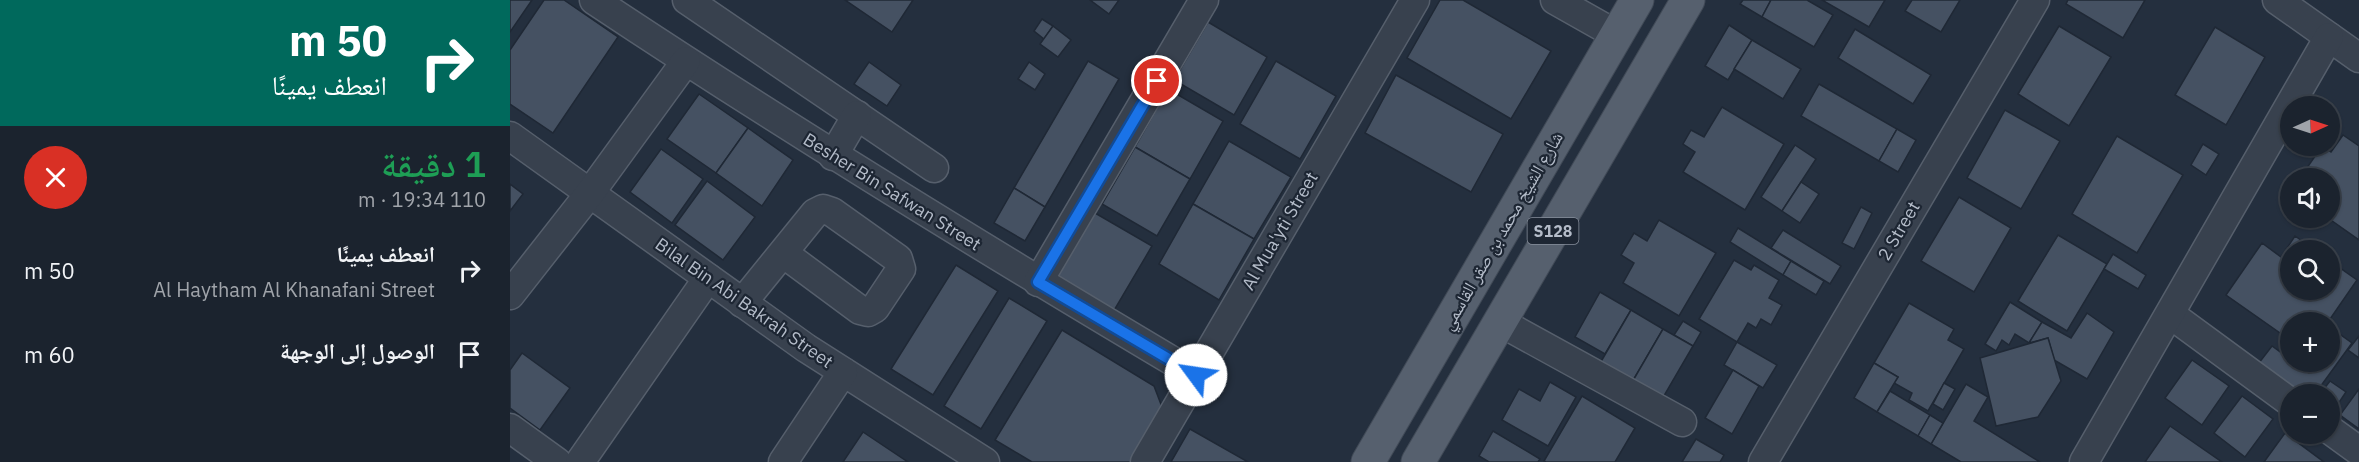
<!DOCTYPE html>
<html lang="ar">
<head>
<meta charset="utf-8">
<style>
  :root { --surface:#1b232e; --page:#242b36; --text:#f1f3f6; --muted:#a0a4aa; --line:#39404a }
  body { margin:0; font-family:"IBM Plex Sans","Noto Naskh Arabic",sans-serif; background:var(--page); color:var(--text); direction:rtl; height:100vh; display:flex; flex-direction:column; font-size:22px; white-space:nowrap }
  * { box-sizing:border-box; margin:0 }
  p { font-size:20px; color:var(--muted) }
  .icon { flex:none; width:33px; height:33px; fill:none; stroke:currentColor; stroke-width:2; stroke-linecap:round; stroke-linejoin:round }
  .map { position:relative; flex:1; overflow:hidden; direction:ltr }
  .side { display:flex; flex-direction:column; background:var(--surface); width:510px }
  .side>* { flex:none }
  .top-card { background:#00695c; color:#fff; overflow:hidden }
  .needle { width:39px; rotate:87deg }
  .controls { position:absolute; left:1770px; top:96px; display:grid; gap:12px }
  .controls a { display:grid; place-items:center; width:60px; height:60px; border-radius:50%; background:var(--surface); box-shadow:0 2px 4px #0004,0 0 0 2px var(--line); font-size:30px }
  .pin { position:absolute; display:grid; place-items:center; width:51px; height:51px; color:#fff; margin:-26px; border:3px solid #fff; border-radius:50%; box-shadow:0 2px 6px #0007 }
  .me { position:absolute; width:66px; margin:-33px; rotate:301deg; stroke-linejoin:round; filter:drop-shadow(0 0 4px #0008) }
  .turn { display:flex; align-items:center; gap:21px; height:126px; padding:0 24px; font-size:27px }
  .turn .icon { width:78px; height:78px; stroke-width:2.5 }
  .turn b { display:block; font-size:42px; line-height:51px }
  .round { display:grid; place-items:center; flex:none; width:63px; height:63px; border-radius:32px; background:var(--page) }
  .overview { display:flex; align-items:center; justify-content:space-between; height:102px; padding:0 24px }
  h1 { font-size:36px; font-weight:600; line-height:45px; color:#1e9e55 }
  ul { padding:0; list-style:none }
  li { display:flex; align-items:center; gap:18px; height:84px; padding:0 24px }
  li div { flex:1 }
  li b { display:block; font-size:22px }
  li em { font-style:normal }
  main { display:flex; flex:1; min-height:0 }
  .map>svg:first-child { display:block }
  .building { fill:#455162; stroke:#1f2835; stroke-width:1.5 }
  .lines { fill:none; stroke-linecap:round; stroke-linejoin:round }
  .minor-casing { stroke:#565f6c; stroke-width:31 }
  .major-casing { stroke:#414a57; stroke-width:35 }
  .minor { stroke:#38414e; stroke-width:28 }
  .major { stroke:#56606e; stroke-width:33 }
  .route-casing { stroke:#114b97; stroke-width:15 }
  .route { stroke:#1a73e8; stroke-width:10 }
  .labels { text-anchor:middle; stroke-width:4.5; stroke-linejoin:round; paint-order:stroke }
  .shield { fill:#1d2633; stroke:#878f9c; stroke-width:1.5 }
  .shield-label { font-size:16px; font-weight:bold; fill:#b4bcc9 }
  .street-label { font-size:18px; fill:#b4bcc9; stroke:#1d2633 }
</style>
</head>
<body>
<main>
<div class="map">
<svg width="1849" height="462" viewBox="0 0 1849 462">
  <rect width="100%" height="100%" fill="#242f3e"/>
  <!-- building -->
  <g class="building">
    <polygon points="0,0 22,0 0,32"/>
    <polygon points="34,0 54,0 108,37 43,133 0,104 0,50"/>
    <polygon points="335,0 403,0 382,32"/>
    <polygon points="580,0 609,0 599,14"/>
    <polygon points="930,0 953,0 1041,51 1001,119 897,58"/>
    <polygon points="1233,0 1261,0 1252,17 1230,4"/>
    <polygon points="1261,0 1297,0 1323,15 1304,47 1252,17"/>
    <polygon points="1312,0 1375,0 1359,27"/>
    <polygon points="1402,0 1450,0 1431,32 1395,11"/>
    <polygon points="1558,0 1635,0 1613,38 1556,4"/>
    <polygon points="532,19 543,26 534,39 524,31"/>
    <polygon points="698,22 757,57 724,115 664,80"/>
    <polygon points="1219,25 1242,40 1218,80 1195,66"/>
    <polygon points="543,26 561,40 548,57 530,44"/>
    <polygon points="1549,26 1601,57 1559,126 1508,94"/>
    <polygon points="1705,27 1755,57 1716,125 1665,95"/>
    <polygon points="1345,29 1421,75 1403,104 1328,58"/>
    <polygon points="1242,40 1291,69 1273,99 1224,69"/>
    <polygon points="578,61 609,79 535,207 504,188"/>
    <polygon points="766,61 826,96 790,159 730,124"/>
    <polygon points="359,62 391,85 377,106 344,84"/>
    <polygon points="519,62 535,74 525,90 508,79"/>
    <polygon points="886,75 993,134 961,192 855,133"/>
    <polygon points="1309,84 1387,129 1369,161 1291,116"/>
    <polygon points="658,89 713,121 680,179 625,147"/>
    <polygon points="189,94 238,128 206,173 157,139"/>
    <polygon points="1212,107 1274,144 1235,210 1173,172 1185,152 1173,144 1181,130 1194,137"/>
    <polygon points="1495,110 1550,141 1511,209 1457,178"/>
    <polygon points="238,128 283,160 252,206 206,173"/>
    <polygon points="1387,129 1406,140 1388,172 1369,161"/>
    <polygon points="1833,135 1849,146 1849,240 1818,218 1820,178 1796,178 1792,175 1812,146 1821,152"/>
    <polygon points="1607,136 1673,175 1627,253 1562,214"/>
    <polygon points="719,141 781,177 744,239 683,204"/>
    <polygon points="1693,144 1709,154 1696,175 1681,165"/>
    <polygon points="1285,145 1306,159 1272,211 1251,197"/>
    <polygon points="625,147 680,179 647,236 592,204"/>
    <polygon points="151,149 193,179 162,223 120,192"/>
    <polygon points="197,181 245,217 213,260 165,225"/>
    <polygon points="1291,182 1309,194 1290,223 1272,211"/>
    <polygon points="0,184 13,194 0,211"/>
    <polygon points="504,188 535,207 515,241 484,223"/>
    <polygon points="1449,197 1501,228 1464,292 1411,261"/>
    <polygon points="683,204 744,239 709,300 649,264"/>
    <polygon points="1351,207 1362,213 1344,249 1332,243"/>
    <polygon points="585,213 642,246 599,319 551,290 548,272"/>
    <polygon points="1149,220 1206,253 1169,316 1113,283 1124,263 1111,255 1124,233 1137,241"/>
    <polygon points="1228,228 1281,261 1273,275 1220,242"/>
    <polygon points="1273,230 1331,266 1320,284 1261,248"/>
    <polygon points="1548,235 1597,264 1557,331 1508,301"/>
    <polygon points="1785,236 1805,250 1780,250 1780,290 1820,290 1820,261 1847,280 1818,322 1780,322 1780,340 1716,295 1752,243 1771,257"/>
    <polygon points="1603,254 1636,275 1628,289 1594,269"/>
    <polygon points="1224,260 1241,270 1244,265 1269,280 1259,298 1272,305 1261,325 1251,319 1246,328 1238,323 1227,342 1189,319"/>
    <polygon points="1281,261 1314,281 1306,295 1273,275"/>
    <polygon points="446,265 488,291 423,395 381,369"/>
    <polygon points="1090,292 1121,310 1095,354 1065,337"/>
    <polygon points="499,298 537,321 471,429 434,406"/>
    <polygon points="1500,302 1532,322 1519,343 1505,334 1499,345 1492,340 1486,351 1475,344"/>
    <polygon points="1399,303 1444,329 1438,340 1454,349 1418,411 1399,400 1402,393 1384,383 1388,377 1364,363"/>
    <polygon points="1121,310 1153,329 1121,384 1089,365"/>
    <polygon points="1577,313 1604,332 1577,379 1544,360 1538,338 1519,343 1532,322 1561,338"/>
    <polygon points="1173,321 1191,332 1183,346 1164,335"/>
    <polygon points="1153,329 1183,346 1151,401 1121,384"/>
    <polygon points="552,330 644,386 652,407 621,462 522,462 485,440"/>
    <polygon points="1828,333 1842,343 1805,394 1781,394 1745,368 1762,346 1799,373 1807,362 1820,362 1820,344"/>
    <polygon points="1849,336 1849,358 1838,350"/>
    <polygon points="1538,338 1551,381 1528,417 1486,426 1470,358"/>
    <polygon points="1227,342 1267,365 1253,388 1214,365"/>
    <polygon points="12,353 60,388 30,430 0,408 0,370"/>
    <polygon points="1682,360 1719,386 1692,425 1655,398"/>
    <polygon points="1364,363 1388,377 1367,412 1344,398"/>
    <polygon points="1223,370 1249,386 1222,434 1195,418"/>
    <polygon points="1820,381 1836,392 1820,416 1820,394 1810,394"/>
    <polygon points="1040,382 1066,397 1038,446 992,420 1009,389 1030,401"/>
    <polygon points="1434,383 1445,389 1433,410 1423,404"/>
    <polygon points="1456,384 1478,397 1464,421 1530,462 1451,462 1421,444"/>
    <polygon points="1849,389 1849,429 1830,415"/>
    <polygon points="1380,391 1420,415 1408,436 1367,412"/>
    <polygon points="1072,396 1125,428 1105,462 1036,462 1034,461"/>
    <polygon points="1732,396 1763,419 1735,457 1704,433"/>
    <polygon points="1420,415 1433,423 1421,444 1408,436"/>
    <polygon points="1660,426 1712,462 1635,462"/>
    <polygon points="680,429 738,462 661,462"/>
    <polygon points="983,431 1030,459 1028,462 979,462 969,456"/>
    <polygon points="353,432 398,462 333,462"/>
    <polygon points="1775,433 1814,462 1754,462"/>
    <polygon points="1186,439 1214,455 1210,462 1172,462"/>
  </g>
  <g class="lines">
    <defs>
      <g id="minor">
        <path d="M84 0C281 131 482 254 686 375"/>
        <polyline points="177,0 424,168"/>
        <polyline points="1045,0 1107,35"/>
        <polyline points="1767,0 1849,58"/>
        <polyline points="0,136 296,348 475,462"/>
        <polyline points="323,156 347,115"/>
        <polyline points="528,282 694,0"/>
        <polyline points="0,295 80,193 176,61"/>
        <polyline points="232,303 305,213 313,209 322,212 388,259 391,269 365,308 358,312 350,310 273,253"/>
        <polyline points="1660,314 1780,402"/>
        <polyline points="990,322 1172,422"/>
        <polyline points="0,428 47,462"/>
        <polyline points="1820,430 1849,451"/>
        <polyline points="70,462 198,278"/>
        <polyline points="273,462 333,372"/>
        <polyline points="635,462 905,0"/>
        <polyline points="1253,462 1525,0"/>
        <polyline points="1574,462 1819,37"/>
      </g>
      <g id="major">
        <polyline points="858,462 1127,0"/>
        <polyline points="908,462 1178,0"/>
      </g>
    </defs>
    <!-- minor casing -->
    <use href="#minor" class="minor-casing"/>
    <!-- major casing -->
    <use href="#major" class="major-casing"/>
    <!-- minor -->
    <use href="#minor" class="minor"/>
    <!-- major -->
    <use href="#major" class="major"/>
  </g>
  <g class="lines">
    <defs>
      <polyline id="route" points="647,81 528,282 686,375"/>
    </defs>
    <!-- route casing -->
    <use href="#route" class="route-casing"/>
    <!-- route -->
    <use href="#route" class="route"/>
  </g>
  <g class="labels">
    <!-- shield labels -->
    <rect class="shield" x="1017.5" y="218" width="51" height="26" rx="4.5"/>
    <g class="shield-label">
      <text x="1043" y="237">S128</text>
    </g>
    <!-- street labels -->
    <g class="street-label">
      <text transform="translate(382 192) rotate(32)" y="6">Besher Bin Safwan Street</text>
      <text transform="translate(770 231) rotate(-60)" y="6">Al Mua'yti Street</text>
      <text transform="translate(992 231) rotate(-60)" y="6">شارع الشيخ محمد بن صقر القاسمي</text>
      <text transform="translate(1389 231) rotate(-60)" y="6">2 Street</text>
      <text transform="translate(234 303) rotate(35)" y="6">Bilal Bin Abi Bakrah Street</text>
    </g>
  </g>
</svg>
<div class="controls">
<a><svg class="needle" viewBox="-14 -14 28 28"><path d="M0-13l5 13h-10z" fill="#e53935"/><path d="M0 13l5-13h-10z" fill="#a0a4aa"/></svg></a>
<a><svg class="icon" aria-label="sound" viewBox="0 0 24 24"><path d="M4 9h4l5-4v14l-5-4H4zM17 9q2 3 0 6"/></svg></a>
<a><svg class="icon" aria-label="search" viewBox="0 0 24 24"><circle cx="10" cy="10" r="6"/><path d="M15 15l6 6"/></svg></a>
<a>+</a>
<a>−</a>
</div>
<div class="pin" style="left:647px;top:81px;background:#d93025"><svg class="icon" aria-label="arrive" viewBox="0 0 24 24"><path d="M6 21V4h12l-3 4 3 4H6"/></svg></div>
<svg class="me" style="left:686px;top:375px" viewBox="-20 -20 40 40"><circle r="19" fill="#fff"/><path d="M0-13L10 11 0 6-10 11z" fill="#1a73e8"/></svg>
</div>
<section class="side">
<div class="top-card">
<div class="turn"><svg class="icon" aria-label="right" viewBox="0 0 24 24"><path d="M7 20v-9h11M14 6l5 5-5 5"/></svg><div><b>50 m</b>انعطف يمينًا</div></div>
</div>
<div class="overview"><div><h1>1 دقيقة</h1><p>110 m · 19:34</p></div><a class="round" style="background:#d93025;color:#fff"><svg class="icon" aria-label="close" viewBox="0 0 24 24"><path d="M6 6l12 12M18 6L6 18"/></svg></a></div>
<ul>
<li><svg class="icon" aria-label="right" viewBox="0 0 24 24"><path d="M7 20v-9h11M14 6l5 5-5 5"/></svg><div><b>انعطف يمينًا</b><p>Al Haytham Al Khanafani Street</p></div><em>50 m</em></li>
<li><svg class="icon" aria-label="arrive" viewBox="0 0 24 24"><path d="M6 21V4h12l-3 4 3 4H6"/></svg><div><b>الوصول إلى الوجهة</b></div><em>60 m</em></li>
</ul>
</section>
</main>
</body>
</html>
